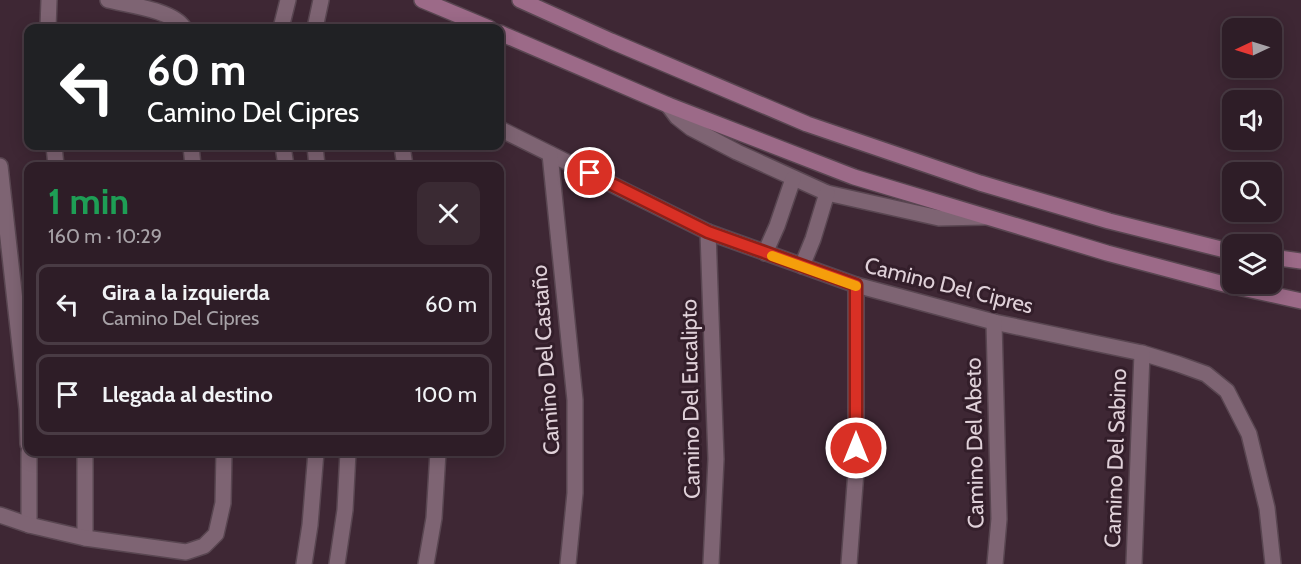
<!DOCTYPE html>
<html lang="es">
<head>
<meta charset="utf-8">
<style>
  :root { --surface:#2e1d27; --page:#3a2a33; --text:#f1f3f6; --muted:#a7a2a7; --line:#493b44 }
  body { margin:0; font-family:Cabin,sans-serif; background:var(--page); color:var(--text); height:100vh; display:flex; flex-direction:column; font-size:22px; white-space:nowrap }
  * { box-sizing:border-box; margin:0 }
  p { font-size:20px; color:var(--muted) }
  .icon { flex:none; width:33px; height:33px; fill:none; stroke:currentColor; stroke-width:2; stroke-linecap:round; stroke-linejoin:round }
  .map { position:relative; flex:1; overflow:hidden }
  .panel { position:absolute; left:24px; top:162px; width:480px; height:294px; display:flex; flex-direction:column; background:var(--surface); border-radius:12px; box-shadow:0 3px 15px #0003,0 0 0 2px var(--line) }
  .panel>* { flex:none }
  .hud { position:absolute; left:24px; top:24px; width:480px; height:126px; border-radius:12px; box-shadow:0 3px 15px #0003,0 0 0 2px var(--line); background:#202124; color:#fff; overflow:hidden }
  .needle { width:39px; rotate:266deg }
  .fabs { position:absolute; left:1222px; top:18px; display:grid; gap:12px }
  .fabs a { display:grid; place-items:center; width:60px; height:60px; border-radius:12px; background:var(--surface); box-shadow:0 3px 15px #0003,0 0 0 2px var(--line); font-size:30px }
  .pin { position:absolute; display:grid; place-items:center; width:51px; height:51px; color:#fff; margin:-26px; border:3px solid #fff; border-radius:50%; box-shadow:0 2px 6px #0007 }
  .me { position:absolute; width:66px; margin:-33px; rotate:0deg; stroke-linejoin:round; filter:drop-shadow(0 0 4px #0008) }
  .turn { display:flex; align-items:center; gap:21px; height:126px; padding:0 24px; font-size:27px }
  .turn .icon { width:78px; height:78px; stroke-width:2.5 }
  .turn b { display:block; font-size:42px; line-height:51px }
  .round { display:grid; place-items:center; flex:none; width:63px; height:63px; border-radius:12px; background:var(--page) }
  .headline { display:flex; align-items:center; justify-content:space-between; height:102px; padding:0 24px }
  h1 { font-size:36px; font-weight:700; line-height:45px; color:#1e9e55 }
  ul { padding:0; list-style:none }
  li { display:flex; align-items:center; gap:18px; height:81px; margin:0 12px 9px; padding:0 12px; border:3px solid var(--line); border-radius:12px }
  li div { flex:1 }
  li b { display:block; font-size:22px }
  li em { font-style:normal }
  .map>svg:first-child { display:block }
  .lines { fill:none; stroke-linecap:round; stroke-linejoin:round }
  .street-casing { stroke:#594651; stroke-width:18 }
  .secondary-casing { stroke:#594651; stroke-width:18 }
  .street { stroke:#7e6473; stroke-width:15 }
  .secondary { stroke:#9c6a88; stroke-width:15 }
  .route-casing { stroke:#8d1f18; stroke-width:15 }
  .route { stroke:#d93025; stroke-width:10 }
  .slow { stroke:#f59e0b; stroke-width:10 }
  .labels { text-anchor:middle; stroke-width:6; stroke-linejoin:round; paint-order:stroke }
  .street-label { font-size:22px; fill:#e0d1d9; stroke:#331e2a }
</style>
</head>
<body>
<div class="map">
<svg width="1301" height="564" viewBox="0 0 1301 564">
  <rect width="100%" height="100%" fill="#3e2734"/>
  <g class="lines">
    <defs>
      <g id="street">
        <path d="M108 0C128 5 173 10 184 28"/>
        <polyline points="48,28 49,0"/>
        <polyline points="281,28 288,0"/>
        <polyline points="315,28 321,0"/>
        <polyline points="668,105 677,117 691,128 737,152 827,193 939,218 985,217"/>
        <polyline points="500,129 708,232 856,285 994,322 1142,353 1178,364 1206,374 1227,391 1249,434 1267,508 1273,564"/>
        <polyline points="54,146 56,166"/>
        <polyline points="191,146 193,166"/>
        <polyline points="283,146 286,166"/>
        <polyline points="315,146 317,166"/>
        <polyline points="402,146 405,166"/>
        <polyline points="550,154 575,400 575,493 568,564"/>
        <polyline points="0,166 27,409 28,444"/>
        <polyline points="708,232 716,459 711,564"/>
        <polyline points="765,253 777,226 793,179"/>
        <polyline points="802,266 813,239 827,193"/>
        <polyline points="994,322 999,519 995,564"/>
        <polyline points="29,452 29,525"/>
        <polyline points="85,452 85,538"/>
        <polyline points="0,515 29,525 85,538 186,552 204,546 216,534 223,503 224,452"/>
        <polyline points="304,564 310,525 316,452"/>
        <polyline points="337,564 345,510 348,452"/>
        <polyline points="426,564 434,518 438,452"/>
        <polyline points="849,564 856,471 856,285"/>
        <polyline points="1134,564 1142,353"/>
      </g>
      <g id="secondary">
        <polyline points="422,0 489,28"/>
        <polyline points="520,0 611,41 807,124 980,183 1109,221 1233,252"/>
        <polyline points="500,33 668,105 854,177 1107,253 1224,284 1301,301"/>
        <polyline points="1272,257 1301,261"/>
      </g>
    </defs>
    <!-- street casing -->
    <use href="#street" class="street-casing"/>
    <!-- secondary casing -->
    <use href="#secondary" class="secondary-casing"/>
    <!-- street -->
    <use href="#street" class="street"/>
    <!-- secondary -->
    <use href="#secondary" class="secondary"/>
  </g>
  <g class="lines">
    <defs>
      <polyline id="route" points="590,173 708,232 856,285 856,448"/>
    </defs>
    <!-- route casing -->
    <use href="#route" class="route-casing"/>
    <!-- route -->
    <use href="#route" class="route"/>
    <!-- slow -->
    <polyline class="slow" points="772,256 856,286"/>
  </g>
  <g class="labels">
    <!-- street labels -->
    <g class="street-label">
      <text transform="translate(949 285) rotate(14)" y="8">Camino Del Cipres</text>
      <text transform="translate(545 360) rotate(-94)" y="8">Camino Del Castaño</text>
      <text transform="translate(690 399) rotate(-91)" y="8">Camino Del Eucalipto</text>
      <text transform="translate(974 443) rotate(-91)" y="8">Camino Del Abeto</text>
      <text transform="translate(1115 458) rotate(-88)" y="8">Camino Del Sabino</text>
    </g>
  </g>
</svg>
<div class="fabs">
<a><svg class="needle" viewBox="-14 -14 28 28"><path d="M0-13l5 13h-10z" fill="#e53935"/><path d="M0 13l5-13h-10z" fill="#a7a2a7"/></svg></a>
<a><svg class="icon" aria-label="sound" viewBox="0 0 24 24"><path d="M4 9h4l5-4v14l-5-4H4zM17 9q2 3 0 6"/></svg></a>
<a><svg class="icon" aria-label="search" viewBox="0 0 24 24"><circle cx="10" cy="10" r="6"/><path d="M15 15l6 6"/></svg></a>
<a><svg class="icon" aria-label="layers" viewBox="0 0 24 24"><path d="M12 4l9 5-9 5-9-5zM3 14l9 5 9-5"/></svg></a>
</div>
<div class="pin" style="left:590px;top:173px;background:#d93025"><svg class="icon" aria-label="arrive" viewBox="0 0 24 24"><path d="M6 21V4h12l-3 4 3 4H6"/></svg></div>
<svg class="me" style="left:856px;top:448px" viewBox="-20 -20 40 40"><circle r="17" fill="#d93025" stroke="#fff" stroke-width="3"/><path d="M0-11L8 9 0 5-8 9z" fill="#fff"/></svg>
<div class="hud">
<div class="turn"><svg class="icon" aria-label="left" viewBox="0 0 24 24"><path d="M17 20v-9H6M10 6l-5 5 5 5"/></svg><div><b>60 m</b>Camino Del Cipres</div></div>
</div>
<section class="panel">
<div class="headline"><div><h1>1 min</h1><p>160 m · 10:29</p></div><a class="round"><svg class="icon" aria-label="close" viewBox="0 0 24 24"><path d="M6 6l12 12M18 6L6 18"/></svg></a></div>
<ul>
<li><svg class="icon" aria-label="left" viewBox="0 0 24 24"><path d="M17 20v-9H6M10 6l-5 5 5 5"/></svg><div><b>Gira a la izquierda</b><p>Camino Del Cipres</p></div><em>60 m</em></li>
<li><svg class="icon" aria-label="arrive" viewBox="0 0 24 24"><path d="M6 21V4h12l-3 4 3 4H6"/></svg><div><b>Llegada al destino</b></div><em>100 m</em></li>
</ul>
</section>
</div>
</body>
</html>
